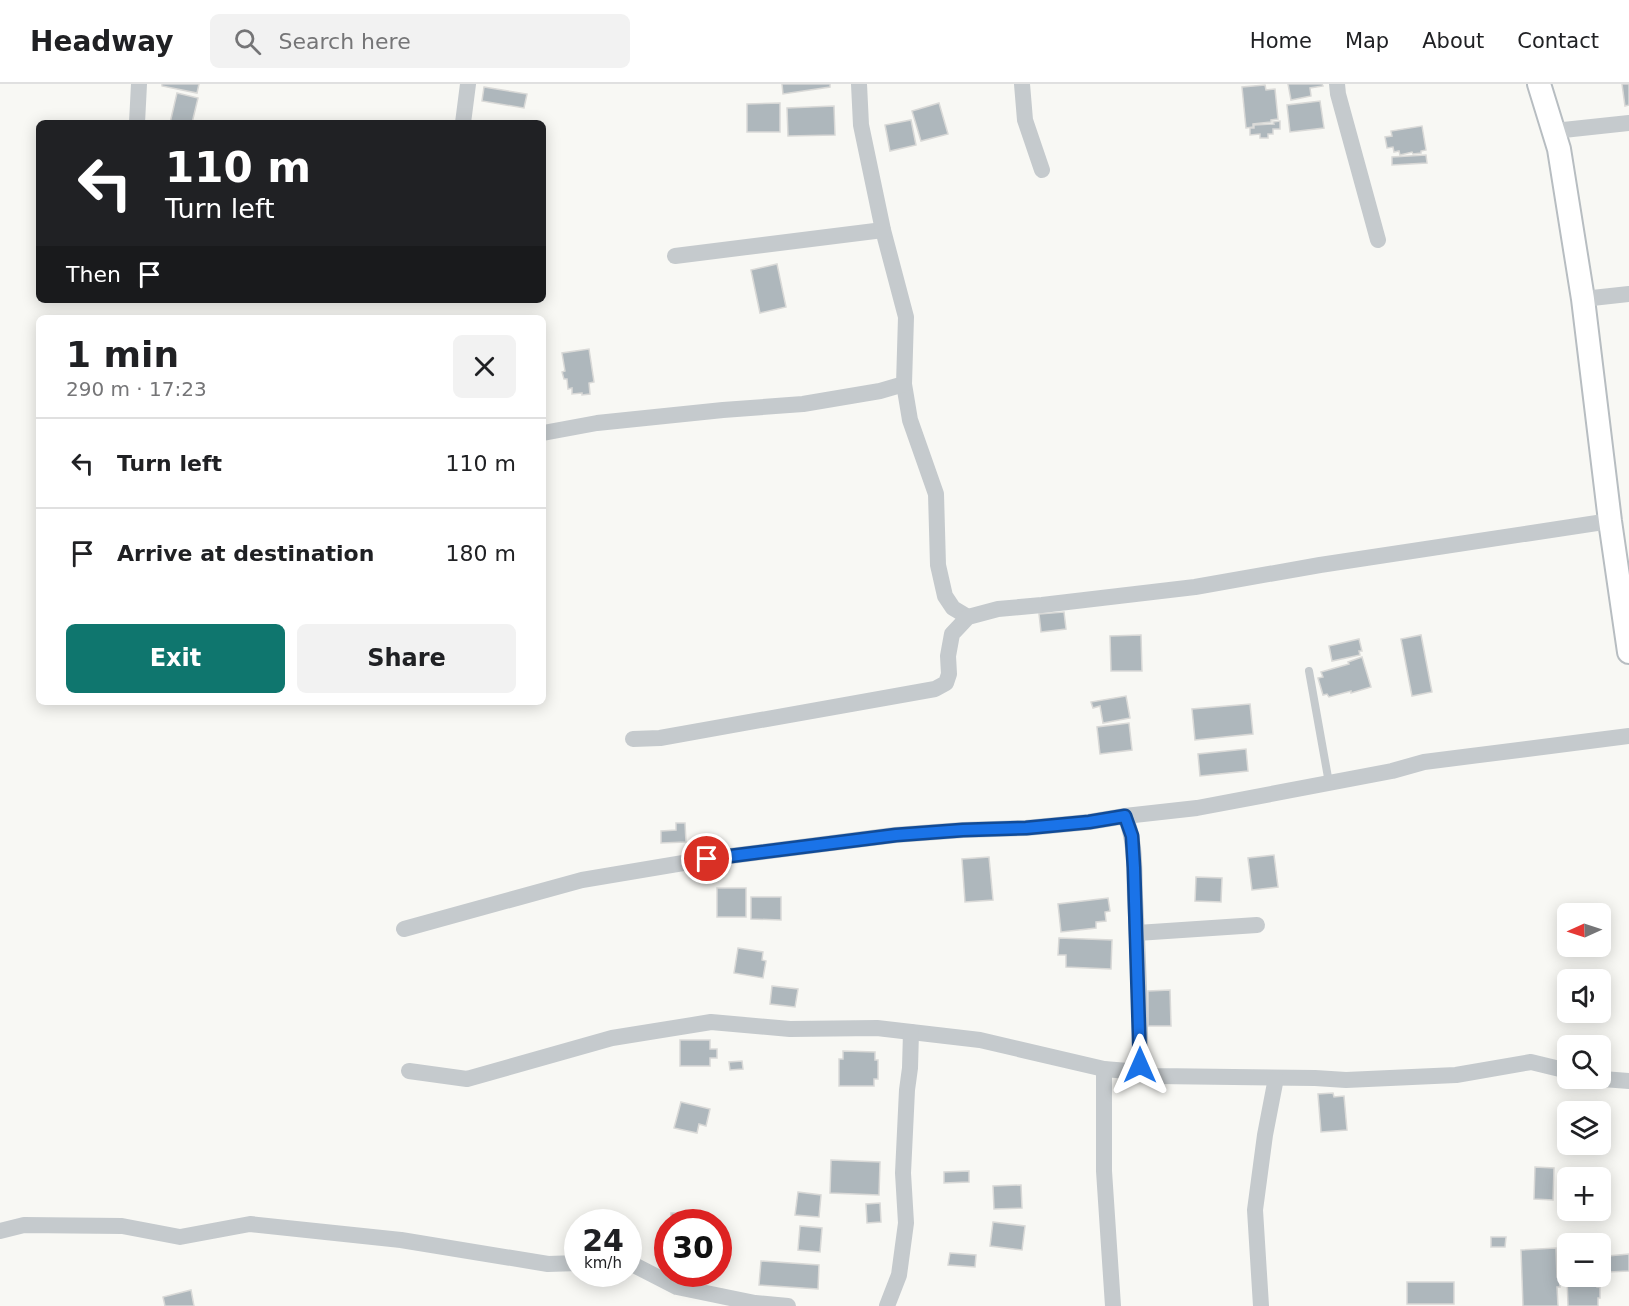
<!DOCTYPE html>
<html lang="en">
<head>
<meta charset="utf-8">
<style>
  :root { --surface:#fff; --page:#f2f2f2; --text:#202124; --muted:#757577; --line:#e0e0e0; --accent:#0f766e }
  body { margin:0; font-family:"DejaVu Sans",sans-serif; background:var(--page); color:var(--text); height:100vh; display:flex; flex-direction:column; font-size:22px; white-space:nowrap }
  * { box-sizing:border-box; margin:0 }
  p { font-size:20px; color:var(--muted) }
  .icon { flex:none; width:33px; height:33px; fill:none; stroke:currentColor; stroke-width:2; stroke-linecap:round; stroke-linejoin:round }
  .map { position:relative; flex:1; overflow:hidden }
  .panel { position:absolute; left:36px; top:231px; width:510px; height:390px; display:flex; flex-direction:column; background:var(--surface); border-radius:9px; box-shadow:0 3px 15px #0003 }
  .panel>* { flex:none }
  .banner { position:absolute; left:36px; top:36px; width:510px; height:183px; border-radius:9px; box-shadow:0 3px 15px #0003; background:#202124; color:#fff; overflow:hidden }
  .needle { width:39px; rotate:267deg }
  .tools { position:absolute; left:1557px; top:819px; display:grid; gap:12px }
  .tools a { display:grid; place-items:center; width:54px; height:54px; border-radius:9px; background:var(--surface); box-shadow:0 3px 15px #0003; font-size:30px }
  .speed { position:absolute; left:564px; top:1125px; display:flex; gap:12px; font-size:30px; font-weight:700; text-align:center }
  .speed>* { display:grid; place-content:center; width:78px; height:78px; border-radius:50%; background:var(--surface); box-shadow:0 3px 15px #0003; line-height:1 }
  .speed small { font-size:15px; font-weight:400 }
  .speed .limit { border:9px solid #d22; background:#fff; color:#111 }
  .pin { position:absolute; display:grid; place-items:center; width:51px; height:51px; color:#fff; margin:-26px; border:3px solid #fff; border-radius:50%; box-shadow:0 2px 6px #0007 }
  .me { position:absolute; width:66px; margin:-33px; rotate:0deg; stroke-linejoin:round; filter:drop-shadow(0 0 4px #0008) }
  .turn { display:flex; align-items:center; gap:21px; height:126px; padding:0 30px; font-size:27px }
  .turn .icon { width:78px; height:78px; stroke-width:2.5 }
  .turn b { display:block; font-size:42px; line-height:51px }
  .then { display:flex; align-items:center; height:57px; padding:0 30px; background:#0003; gap:12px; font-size:22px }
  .round { display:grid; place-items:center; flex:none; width:63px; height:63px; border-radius:9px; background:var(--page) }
  .summary { display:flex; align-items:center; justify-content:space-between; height:102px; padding:0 30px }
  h1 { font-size:36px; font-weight:700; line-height:45px }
  .cta { display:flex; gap:12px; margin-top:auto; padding:12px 30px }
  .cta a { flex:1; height:69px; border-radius:9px; background:var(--accent); color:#fff; font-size:24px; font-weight:700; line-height:69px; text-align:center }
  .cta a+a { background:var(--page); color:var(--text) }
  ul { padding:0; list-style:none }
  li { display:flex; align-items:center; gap:18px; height:90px; padding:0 30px; border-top:2px solid var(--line) }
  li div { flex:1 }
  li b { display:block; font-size:22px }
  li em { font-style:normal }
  header { display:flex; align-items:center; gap:36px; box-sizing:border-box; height:84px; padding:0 30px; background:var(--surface); border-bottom:2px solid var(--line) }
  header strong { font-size:28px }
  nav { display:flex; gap:33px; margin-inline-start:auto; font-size:21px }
  .search { width:420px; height:54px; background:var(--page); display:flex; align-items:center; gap:15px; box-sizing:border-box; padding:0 21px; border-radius:9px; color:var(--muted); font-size:22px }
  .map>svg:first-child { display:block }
  .building { fill:#aeb7bc; stroke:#d9d9d7; stroke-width:1.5 }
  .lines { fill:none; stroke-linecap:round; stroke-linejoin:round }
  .secondary-casing { stroke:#b7bdc1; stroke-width:26 }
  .lane { stroke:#c5cacd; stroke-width:8 }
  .street { stroke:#c5cacd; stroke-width:16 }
  .secondary { stroke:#fff; stroke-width:22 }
  .route-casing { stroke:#114b97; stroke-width:15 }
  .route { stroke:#1a73e8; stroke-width:10 }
</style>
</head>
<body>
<header>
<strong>Headway</strong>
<div class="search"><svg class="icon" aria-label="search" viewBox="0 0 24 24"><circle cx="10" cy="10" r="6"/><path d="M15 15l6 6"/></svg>Search here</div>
<nav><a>Home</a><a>Map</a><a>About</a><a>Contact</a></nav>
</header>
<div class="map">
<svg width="1629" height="1222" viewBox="0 0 1629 1222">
  <rect width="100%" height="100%" fill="#f8f8f4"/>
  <!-- building -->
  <g class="building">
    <polygon points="162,0 199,0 197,9 162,2"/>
    <polygon points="782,0 830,0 830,3 783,10"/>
    <polygon points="1288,0 1322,0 1323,2 1310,4 1311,12 1291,16"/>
    <polygon points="1622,0 1629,0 1629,21 1625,22"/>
    <polygon points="1265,1 1266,6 1275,5 1278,35 1271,36 1271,38 1253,40 1253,43 1246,44 1242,3"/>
    <polygon points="484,3 527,10 524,24 482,17"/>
    <polygon points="177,9 198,14 192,39 170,39"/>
    <polygon points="1320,17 1324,44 1290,48 1287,21"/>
    <polygon points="780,19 780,48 747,48 747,20"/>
    <polygon points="939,19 948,50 921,57 912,27"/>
    <polygon points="834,22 835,51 788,52 787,24"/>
    <polygon points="911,36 916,61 890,67 885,41"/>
    <polygon points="1280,37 1280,45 1273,45 1273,50 1268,50 1268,54 1260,54 1260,50 1250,51 1250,44 1254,44 1254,41 1274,40 1273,38"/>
    <polygon points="1422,42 1426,66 1421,67 1421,69 1413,70 1412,68 1400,71 1399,67 1394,68 1393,63 1387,64 1385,53 1392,52 1391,47"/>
    <polygon points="1426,71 1427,79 1392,81 1392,73"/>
    <polygon points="777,180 786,223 760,229 751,186"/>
    <polygon points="589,265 594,298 589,299 590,310 582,311 582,309 572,310 572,304 568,305 567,295 564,295 562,288 565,287 562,269"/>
    <polygon points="1064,528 1066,545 1041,548 1039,530"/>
    <polygon points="1141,551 1142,587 1111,587 1110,552"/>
    <polygon points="1421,551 1432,608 1412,612 1401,555"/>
    <polygon points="1359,555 1362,567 1359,567 1360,571 1332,577 1329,562"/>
    <polygon points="1362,573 1371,603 1351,609 1351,607 1329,613 1327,610 1323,611 1318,594 1323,593 1321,588 1349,580 1348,578"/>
    <polygon points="1126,612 1130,634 1103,639 1100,622 1093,624 1091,618"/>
    <polygon points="1250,620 1253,650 1195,656 1192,625"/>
    <polygon points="1129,639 1132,666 1100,670 1097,643"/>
    <polygon points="1246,665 1248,687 1200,692 1198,670"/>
    <polygon points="676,739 685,739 686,758 661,759 661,747 676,746"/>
    <polygon points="1274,771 1278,803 1252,806 1248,774"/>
    <polygon points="989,773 993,816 965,818 962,775"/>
    <polygon points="1196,793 1222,794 1221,818 1195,817"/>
    <rect x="717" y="804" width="29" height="29"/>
    <polygon points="751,813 781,813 781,836 751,835"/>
    <polygon points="1108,814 1110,827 1105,828 1106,837 1096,838 1096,844 1061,848 1058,820"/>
    <polygon points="1059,854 1112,856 1111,885 1066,883 1066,871 1058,871"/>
    <polygon points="738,864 763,868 762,876 766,877 763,894 734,889"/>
    <polygon points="772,902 798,905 795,923 770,920"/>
    <polygon points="1170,906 1171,942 1148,942 1148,907"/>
    <polygon points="680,956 710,956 710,965 717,965 717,974 710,974 710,982 680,982"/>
    <polygon points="843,967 875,968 875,976 878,976 878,995 874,995 874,1002 839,1002 839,975 843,975"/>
    <polygon points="742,977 743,985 730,986 729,978"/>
    <polygon points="1333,1009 1334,1013 1344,1012 1347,1046 1321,1048 1318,1010"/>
    <polygon points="681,1018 710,1025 706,1042 699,1040 697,1049 674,1044"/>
    <polygon points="831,1076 880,1078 879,1111 830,1109"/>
    <polygon points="1535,1083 1554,1084 1553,1116 1534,1115"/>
    <polygon points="969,1087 969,1098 944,1099 944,1088"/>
    <polygon points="1021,1101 1022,1124 994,1125 993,1102"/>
    <polygon points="798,1108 821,1111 819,1133 795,1131"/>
    <polygon points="880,1119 881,1138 867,1139 866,1120"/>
    <rect x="671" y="1129" width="25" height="9"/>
    <polygon points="993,1138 1025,1142 1022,1166 990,1162"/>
    <polygon points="800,1142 822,1144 820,1168 798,1166"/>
    <polygon points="1491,1153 1506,1153 1505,1163 1491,1163"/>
    <polygon points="1556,1164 1557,1193 1559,1193 1560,1203 1557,1203 1558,1222 1523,1222 1521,1166"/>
    <polygon points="950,1169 976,1171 975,1183 948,1181"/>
    <polygon points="1629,1170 1629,1187 1609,1188 1608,1172"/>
    <polygon points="761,1177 819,1181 818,1205 759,1201"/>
    <polygon points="1596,1192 1597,1203 1600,1203 1600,1214 1598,1214 1598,1222 1568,1222 1567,1193"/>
    <rect x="1407" y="1198" width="47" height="22"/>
    <polygon points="191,1206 194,1222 165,1222 163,1213"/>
  </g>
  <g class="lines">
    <defs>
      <polyline id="secondary" points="1539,0 1559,65 1583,215 1610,437 1629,568"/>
    </defs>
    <!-- secondary casing -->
    <use href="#secondary" class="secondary-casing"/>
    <!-- lane -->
    <polyline class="lane" points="1309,587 1329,699"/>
    <!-- street -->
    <g class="street">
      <polyline points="1022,0 1025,36 1042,86"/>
      <polyline points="1337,0 1338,10 1378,156"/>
      <polyline points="137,39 139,0"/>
      <polyline points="463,39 468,0"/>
      <polyline points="1554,47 1629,39"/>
      <polyline points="675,172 883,146"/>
      <polyline points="1583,215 1629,210"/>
      <polyline points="904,300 910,336 936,410 938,481 945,512 953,524 968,533"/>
      <polyline points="543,349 597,339 723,326 803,320 880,307 904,300 906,233 883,146 861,41 859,0"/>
      <polyline points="633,655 660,654 935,605 946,599 949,590 948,572 952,550 968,533 998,525 1042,521 1195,503 1320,481 1610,437"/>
      <polyline points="1125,732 1197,724 1392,687 1424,678 1629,652"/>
      <path d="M404 845 582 796 707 775 895 751 963 746 1026 744 1089 738 1125 732C1136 757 1134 787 1135 813 1138 871 1141 930 1140 988L1156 992 1315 994 1346 996 1456 991 1531 978 1568 987"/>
      <polyline points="1137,849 1257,841"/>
      <polyline points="1104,985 1104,1087 1113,1222"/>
      <polyline points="409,987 467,995 612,954 711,938 790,945 877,944 980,956 1104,985 1140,988"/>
      <polyline points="1590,994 1629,997"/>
      <polyline points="0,1147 24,1141 122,1142 180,1153 250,1140 401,1156 548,1180 578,1179"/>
      <polyline points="628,1178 677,1203 755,1219 788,1222"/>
      <polyline points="887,1222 899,1191 906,1139 903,1089 907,1006 910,984 911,948"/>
      <polyline points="1261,1222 1255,1126 1265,1051 1276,994"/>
    </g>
    <!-- secondary -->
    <use href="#secondary" class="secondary"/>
  </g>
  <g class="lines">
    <defs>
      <polyline id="route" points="707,775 896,751 963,746 1026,744 1089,738 1125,732 1132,752 1134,784 1140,981"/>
    </defs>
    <!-- route casing -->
    <use href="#route" class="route-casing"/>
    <!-- route -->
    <use href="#route" class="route"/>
  </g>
</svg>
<div class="tools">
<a><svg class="needle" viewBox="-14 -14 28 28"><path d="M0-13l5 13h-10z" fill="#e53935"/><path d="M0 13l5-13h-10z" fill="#757577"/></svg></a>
<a><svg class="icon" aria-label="sound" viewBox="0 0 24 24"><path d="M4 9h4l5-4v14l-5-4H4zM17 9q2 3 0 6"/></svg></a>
<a><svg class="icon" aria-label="search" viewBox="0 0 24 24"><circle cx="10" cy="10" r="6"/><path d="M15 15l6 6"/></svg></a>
<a><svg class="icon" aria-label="layers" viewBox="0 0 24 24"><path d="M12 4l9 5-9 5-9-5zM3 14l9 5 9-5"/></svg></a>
<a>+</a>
<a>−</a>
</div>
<div class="speed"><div>24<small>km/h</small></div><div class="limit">30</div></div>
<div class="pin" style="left:707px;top:775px;background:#d93025"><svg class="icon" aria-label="arrive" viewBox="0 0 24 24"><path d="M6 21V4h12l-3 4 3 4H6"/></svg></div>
<svg class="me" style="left:1140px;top:981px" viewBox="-20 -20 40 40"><path d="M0-17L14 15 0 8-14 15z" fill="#1a73e8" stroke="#fff" stroke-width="4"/></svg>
<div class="banner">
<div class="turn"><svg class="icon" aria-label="left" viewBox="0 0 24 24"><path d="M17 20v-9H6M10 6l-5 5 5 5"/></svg><div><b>110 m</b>Turn left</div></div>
<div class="then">Then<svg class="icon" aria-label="arrive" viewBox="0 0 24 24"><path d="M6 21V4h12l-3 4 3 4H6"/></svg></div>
</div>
<section class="panel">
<div class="summary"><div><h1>1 min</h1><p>290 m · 17:23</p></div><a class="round"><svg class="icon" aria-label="close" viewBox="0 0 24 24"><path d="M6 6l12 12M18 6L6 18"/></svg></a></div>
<ul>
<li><svg class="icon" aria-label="left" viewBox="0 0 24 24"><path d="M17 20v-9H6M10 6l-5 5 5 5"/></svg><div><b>Turn left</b></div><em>110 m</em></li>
<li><svg class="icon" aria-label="arrive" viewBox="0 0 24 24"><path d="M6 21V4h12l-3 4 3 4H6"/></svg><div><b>Arrive at destination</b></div><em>180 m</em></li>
</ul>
<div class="cta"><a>Exit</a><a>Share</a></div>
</section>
</div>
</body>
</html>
